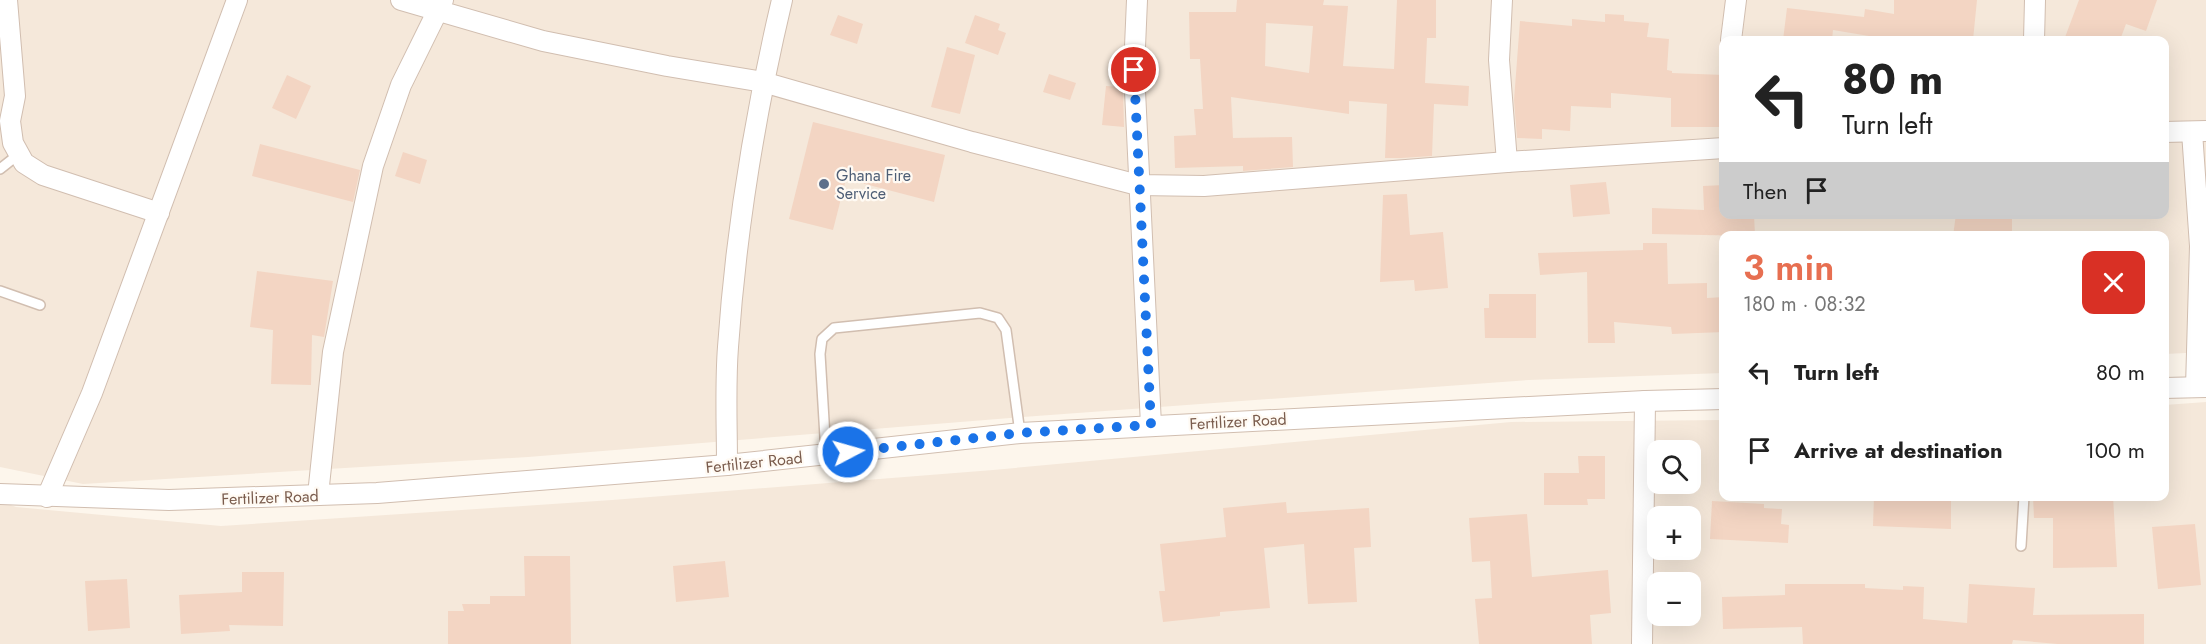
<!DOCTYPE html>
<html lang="en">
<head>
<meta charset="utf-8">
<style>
  :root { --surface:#fff; --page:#f6f6f6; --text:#222; --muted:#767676; --accent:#e76f51 }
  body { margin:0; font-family:Jost,sans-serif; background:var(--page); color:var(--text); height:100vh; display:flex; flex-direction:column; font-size:22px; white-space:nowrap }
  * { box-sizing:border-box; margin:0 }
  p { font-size:20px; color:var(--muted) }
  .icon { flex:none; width:33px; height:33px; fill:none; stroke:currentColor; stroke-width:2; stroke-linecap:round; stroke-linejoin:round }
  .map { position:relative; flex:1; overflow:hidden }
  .sheet { position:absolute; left:1719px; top:231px; width:450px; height:270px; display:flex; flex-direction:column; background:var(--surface); border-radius:12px; box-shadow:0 6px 24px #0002 }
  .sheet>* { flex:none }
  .guide { position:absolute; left:1719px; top:36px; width:450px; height:183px; border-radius:12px; box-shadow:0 6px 24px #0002; background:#fff; color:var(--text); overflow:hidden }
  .controls { position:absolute; left:1647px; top:440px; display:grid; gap:12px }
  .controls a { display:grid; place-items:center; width:54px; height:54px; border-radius:12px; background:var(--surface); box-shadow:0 6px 24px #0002; font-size:30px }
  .pin { position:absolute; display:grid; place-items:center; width:51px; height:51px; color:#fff; margin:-26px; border:3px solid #fff; border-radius:50%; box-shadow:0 2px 6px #0007 }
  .me { position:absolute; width:66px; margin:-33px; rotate:84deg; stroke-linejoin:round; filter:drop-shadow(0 0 4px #0008) }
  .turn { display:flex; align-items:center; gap:21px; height:126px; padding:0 24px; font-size:27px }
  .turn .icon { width:78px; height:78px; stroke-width:2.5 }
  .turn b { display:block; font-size:42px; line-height:51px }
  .then { display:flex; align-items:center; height:57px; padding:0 24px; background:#0003; gap:12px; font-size:22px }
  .round { display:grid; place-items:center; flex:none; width:63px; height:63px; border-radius:12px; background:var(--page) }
  .summary { display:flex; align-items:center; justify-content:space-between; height:102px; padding:0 24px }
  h1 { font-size:36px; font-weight:600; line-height:45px; color:var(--accent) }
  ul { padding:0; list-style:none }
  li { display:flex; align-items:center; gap:18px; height:78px; padding:0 24px }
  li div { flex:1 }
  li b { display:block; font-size:22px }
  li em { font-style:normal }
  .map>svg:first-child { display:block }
  .residential { fill:#f5e8da; fill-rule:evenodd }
  .building { fill:#f3d5c3; fill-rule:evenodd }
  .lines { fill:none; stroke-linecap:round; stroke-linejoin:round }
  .lane-casing { stroke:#d1beb0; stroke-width:12 }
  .street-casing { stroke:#d1beb0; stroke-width:22 }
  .lane { stroke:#fff; stroke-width:9 }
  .street { stroke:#fff; stroke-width:20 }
  .route { stroke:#1a73e8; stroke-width:10; stroke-dasharray:0 18 }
  .service-dot { fill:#5c6f8a; stroke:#fffaf3; stroke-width:2 }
  .labels { text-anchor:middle; stroke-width:4.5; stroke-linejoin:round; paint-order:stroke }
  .service-label { font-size:16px; fill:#4e5e75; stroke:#fffaf3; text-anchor:start }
  .street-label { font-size:16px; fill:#7a5c4d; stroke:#fffaf3 }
</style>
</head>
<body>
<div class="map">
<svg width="2206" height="644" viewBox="0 0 2206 644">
  <rect width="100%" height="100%" fill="#fdf6ec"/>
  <!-- residential -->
  <g class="residential">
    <path d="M0 0H2206V352L2165 354 2164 236H1724L1723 373 1529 380 1010 418 528 457 83 484 0 467ZM1724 40H2164V214H1724Z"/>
    <path d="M2206 402V644H0V501L16 507 221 526 612 500 993 470 1511 422 1723 420 1724 496H2164L2165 405ZM1658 450H1690V483H1658ZM1658 516H1690V549H1658ZM1658 582H1690V615H1658Z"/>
  </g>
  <!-- building -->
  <g class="building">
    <path d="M1237 0H1324L1323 5 1348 6 1343 66 1394 69 1397 0H1436V38H1427L1425 83 1469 86 1468 106 1434 104 1432 156 1401 158H1385L1387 104 1349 101V114L1231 97 1233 138 1292 137 1293 167 1243 171V166L1175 168 1174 136 1196 135 1194 109H1203L1200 59H1190L1189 12H1236ZM1266 23 1313 26 1309 73 1265 66Z"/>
    <polygon points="1894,0 1977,0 1973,40 1893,40 1833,30 1832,40 1783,40 1787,8 1864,17 1865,9 1894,14"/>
    <polygon points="2079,0 2157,0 2146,31 2126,24 2120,40 2064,40"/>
    <polygon points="1605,14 1624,15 1624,21 1649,23 1647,37 1669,39 1667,70 1672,71 1672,73 1724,75 1724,127 1671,127 1671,98 1611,93 1611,108 1571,106 1570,131 1542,129 1542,139 1517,138 1514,100 1520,21 1572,26 1572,19 1605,22"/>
    <polygon points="838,15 863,24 857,44 830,35"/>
    <polygon points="975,15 1000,24 998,30 1006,33 998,55 965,43"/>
    <polygon points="947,47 975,55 960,114 931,107"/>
    <polygon points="1049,74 1076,83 1070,100 1043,92"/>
    <polygon points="287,75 311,86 296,119 272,108"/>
    <polygon points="1106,86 1123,87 1124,127 1102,125"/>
    <polygon points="813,122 945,155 934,202 846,179 833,230 789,219"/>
    <polygon points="260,144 360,170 353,202 252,176"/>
    <polygon points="403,152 427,160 420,184 395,176"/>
    <polygon points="1606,182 1610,214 1573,217 1570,185"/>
    <polygon points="1724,185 1724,214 1754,214 1755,236 1652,234 1652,208 1704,210 1703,186"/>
    <polygon points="1407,194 1410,235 1443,232 1448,288 1415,291 1414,280 1380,282 1383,195"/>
    <polygon points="1956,214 2012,214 2012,236 1953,236"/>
    <polygon points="1643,243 1667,243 1668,284 1707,283 1707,298 1724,297 1724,332 1672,334 1671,327 1614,322 1615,343 1588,343 1587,272 1540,275 1538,253 1643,250"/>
    <polygon points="257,271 333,281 324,337 312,335 311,385 271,384 273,330 250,327"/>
    <polygon points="1489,294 1536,294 1536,338 1485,338 1484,308 1489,308"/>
    <polygon points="1578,456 1605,456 1605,499 1587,499 1588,505 1544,505 1544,473 1579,473"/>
    <polygon points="1874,496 1924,496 1924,498 1951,499 1951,529 1873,526"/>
    <polygon points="2033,496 2113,496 2117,567 2053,568 2053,518 2034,518"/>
    <polygon points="1712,501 1764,504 1764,508 1782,509 1781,524 1789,525 1788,543 1710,539"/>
    <polygon points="1286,502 1287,513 1369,508 1371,547 1354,548 1357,602 1308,604 1304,544 1264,548 1270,608 1220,612 1220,616 1163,622 1159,591 1165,591 1160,544 1226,537 1223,508"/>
    <polygon points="1527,514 1532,577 1608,570 1611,613 1590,615 1592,644 1479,644 1475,599 1492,598 1490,561 1472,562 1469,518"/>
    <polygon points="2195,524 2201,585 2158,589 2152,527"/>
    <polygon points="524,556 570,556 571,644 448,644 448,611 464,611 462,604 490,604 490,596 525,596"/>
    <polygon points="725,561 729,597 676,602 673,566"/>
    <polygon points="242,572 284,572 283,626 229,625 230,631 181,634 179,595 242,592"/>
    <polygon points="127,579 130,628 88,631 85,581"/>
    <polygon points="1785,584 1865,584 1865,588 1903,590 1903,586 1924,587 1923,619 1967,623 1969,584 2035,588 2033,615 2144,614 2144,644 2058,644 2013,640 2012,644 1803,644 1802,627 1723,629 1722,597 1785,595"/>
  </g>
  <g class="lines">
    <defs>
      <g id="lane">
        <polyline points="0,169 19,154"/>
        <polyline points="0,291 40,305"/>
        <polyline points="826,454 820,354 822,339 834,328 980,313 998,318 1006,330 1020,433"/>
        <polyline points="2021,546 2024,496"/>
      </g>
      <g id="street">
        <polyline points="7,0 15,96 10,121 13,143 24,163 43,175 159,213"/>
        <polyline points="401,0 543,41 667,66 763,82 972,142 1138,185 1204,186 1507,162 1724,148"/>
        <polyline points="1137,0 1134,70 1151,425"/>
        <polyline points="1502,0 1499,60 1507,162"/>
        <polyline points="1731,40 1736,0"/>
        <polyline points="2034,40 2035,0"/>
        <polyline points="2164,132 2206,131"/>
        <polyline points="2192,132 2200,246 2196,387"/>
        <polyline points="2164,388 2206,387"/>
        <path d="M727 465C727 426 725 386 728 347 736 230 755 114 782 0"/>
        <polyline points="0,494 169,500 377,493 727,465 1020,433 1645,401 1724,399"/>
        <polyline points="318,495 333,352 373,166 401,85 443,0"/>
        <polyline points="47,497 92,393 237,0"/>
        <polyline points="1642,644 1645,401"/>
      </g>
    </defs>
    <!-- lane casing -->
    <use href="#lane" class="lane-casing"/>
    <!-- street casing -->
    <use href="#street" class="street-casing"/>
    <!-- lane -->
    <use href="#lane" class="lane"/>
    <!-- street -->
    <use href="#street" class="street"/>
  </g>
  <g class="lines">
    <!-- route -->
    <polyline class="route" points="848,452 1020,433 1151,425 1134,70"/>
  </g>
  <!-- markers -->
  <circle class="service-dot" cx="824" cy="184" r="6"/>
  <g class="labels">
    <!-- service labels -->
    <g class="service-label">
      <text x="836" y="181">Ghana Fire<tspan x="836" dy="18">Service</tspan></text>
    </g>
    <!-- street labels -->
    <g class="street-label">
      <text transform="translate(1238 421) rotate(-3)" y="6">Fertilizer Road</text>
      <text transform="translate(754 462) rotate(-6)" y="6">Fertilizer Road</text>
      <text transform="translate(270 497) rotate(-2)" y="6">Fertilizer Road</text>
    </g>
  </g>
</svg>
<div class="controls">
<a><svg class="icon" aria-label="search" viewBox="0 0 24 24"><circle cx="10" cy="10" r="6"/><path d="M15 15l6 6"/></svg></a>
<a>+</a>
<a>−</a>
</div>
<div class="pin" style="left:1134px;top:70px;background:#d93025"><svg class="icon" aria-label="arrive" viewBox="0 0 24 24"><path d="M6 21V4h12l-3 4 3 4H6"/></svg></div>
<svg class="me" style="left:848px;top:452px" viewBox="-20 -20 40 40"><circle r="17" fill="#1a73e8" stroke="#fff" stroke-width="3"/><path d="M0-11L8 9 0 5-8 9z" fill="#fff"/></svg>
<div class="guide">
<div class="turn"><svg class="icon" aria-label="left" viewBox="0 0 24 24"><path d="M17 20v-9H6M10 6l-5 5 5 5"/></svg><div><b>80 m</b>Turn left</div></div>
<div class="then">Then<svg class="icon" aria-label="arrive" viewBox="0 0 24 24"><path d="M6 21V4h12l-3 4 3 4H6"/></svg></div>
</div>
<section class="sheet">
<div class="summary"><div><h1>3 min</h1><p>180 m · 08:32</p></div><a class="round" style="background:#d93025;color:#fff"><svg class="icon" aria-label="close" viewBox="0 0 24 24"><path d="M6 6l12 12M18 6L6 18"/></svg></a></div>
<ul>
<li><svg class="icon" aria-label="left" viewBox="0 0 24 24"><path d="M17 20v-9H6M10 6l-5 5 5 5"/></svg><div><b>Turn left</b></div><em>80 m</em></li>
<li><svg class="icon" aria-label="arrive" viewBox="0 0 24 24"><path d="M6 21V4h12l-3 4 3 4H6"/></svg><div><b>Arrive at destination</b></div><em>100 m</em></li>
</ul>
</section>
</div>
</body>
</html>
